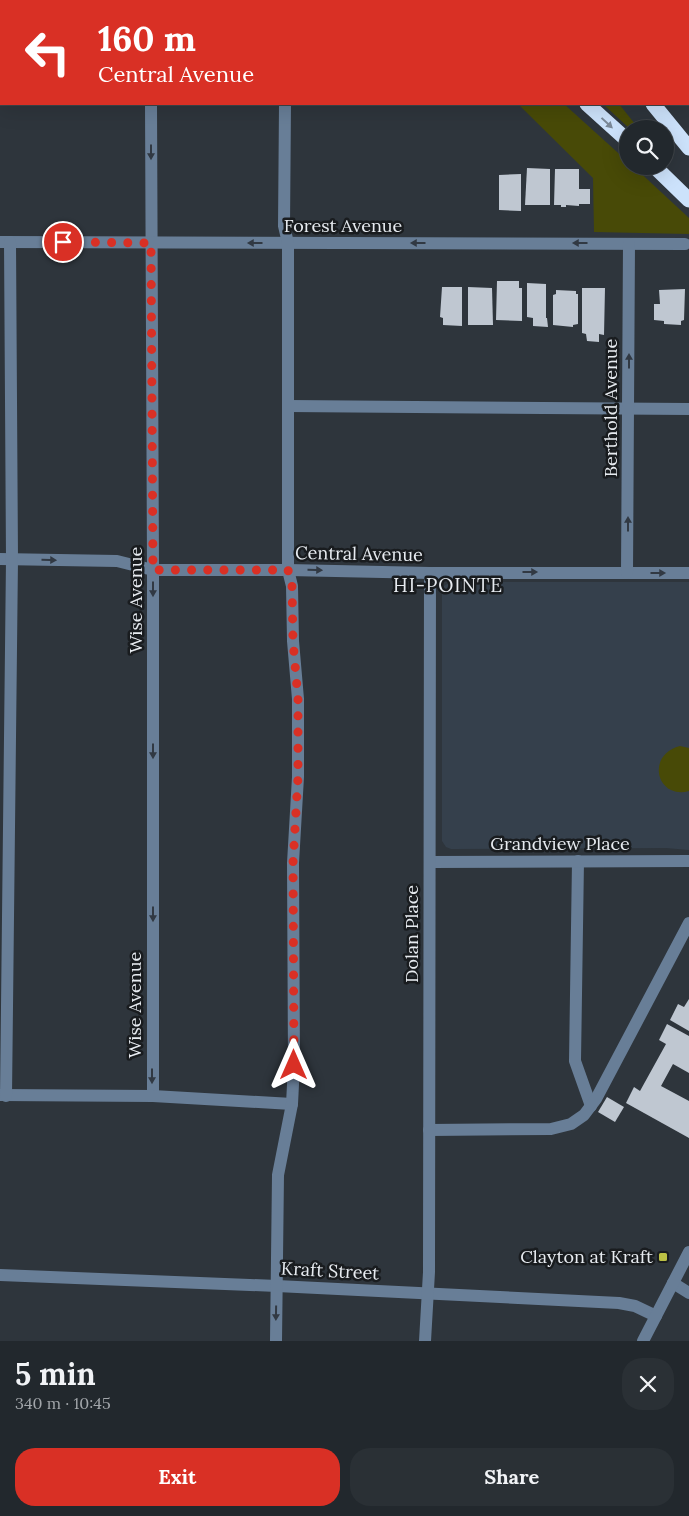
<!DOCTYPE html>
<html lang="en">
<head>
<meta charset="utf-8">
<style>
  :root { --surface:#22282d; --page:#2a3035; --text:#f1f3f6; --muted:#a2a6aa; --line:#3f4449; --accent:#d93025 }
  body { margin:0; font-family:Lora,serif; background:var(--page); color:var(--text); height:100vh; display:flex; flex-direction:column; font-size:19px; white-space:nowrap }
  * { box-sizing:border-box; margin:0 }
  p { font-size:16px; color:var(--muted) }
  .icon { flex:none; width:28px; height:28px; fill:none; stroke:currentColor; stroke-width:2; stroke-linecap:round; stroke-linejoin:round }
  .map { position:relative; height:1341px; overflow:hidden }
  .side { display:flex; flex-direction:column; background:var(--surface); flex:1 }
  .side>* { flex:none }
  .hud { position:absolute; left:0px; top:0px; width:690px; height:105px; box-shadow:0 5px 20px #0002,0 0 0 1px var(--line); background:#d93025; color:#fff; overflow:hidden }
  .tools { position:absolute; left:619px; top:120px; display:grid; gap:10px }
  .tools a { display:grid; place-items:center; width:55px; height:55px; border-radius:50%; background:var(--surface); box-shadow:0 5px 20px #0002,0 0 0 1px var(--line); font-size:25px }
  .pin { position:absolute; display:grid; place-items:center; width:42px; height:42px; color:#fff; margin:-21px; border:2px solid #fff; border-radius:50%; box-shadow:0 1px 5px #0007 }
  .me { position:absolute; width:55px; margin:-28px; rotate:0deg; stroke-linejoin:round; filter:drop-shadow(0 0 4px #0008) }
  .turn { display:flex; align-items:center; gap:18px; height:105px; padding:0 15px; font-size:22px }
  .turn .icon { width:65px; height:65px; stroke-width:2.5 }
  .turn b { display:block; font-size:35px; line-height:42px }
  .round { display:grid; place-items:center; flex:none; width:52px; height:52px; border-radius:20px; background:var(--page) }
  .overview { display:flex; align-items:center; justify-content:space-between; height:85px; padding:0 15px }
  h1 { font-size:30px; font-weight:700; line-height:38px }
  .button { display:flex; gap:10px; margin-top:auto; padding:10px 15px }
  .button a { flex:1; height:58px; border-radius:20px; background:var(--accent); color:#fff; font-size:20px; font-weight:700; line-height:58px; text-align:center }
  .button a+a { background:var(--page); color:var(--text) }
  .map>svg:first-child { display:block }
  .built { fill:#35404c }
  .green { fill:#484a07 }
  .building { fill:#bfc7d1 }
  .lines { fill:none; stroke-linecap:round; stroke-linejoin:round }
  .minor { stroke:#687e97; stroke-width:12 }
  .highway { stroke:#cce2fb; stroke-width:15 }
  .oneway { fill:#7b8998 }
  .oneway2 { fill:#313943 }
  .route { stroke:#d93025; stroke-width:9; stroke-dasharray:0 16.2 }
  .poi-dot { fill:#bbc044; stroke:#191c1f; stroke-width:2 }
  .labels { text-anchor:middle; stroke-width:5; stroke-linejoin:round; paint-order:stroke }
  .street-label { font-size:18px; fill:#e7ebf0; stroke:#191c1f }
  .poi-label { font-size:18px; fill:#e7ebf0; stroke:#191c1f; text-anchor:end }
  .neighbourhood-label { font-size:19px; letter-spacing:1px; fill:#e7ebf0; stroke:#191c1f }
</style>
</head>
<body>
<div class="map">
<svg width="689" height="1341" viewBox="0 0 689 1341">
  <rect width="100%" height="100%" fill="#2e353c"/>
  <!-- built -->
  <polygon class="built" points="459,582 689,582 689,850 666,848 451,849 446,847 442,841 442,594 444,586 449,583"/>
  <!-- green -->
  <g class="green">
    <polygon points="518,104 564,104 627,161 628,166 633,166 689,218 689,234 594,232 593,178"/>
    <polygon points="603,104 619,104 639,129 630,129"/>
    <path d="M680 746 689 748V791C657 800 645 755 680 746Z"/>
  </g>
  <!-- building -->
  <g class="building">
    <polygon points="527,168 550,169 550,205 525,205"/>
    <polygon points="555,169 579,169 579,189 590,189 590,204 579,204 579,206 566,205 566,207 561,207 561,205 554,205"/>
    <polygon points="521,174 521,211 499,210 499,175"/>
    <polygon points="497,281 519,281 519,288 522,288 522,321 496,320"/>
    <polygon points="527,283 546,284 546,318 547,318 548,327 533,326 533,318 527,317"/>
    <polygon points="442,287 462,287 462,326 443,325 443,318 440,317"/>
    <polygon points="468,287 492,288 493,325 468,325"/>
    <polygon points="582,288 605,288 604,335 599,334 599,342 587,341 586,334 582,333"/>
    <polygon points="685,289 684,320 681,321 681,325 664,324 664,321 654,320 654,304 660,304 659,290"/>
    <polygon points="556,290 576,291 576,294 578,294 578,324 573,325 573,327 553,325 553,295 556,294"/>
    <polygon points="689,999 689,1031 670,1020 678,1004 684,1007"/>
    <polygon points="667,1024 689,1036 689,1073 673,1064 661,1086 689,1101 689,1138 626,1103 634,1087 640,1091 666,1044 659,1040"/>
    <polygon points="607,1097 624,1107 615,1122 598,1112"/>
  </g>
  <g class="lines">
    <!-- minor -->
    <g class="minor">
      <polyline points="151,1 151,0"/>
      <polyline points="285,1 285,0"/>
      <polyline points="151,104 153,570 153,1096"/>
      <polyline points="0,242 685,244"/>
      <polyline points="288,406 689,409"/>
      <polyline points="0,559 117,561 153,570 288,570 430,573 689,573"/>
      <polyline points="627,573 629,244"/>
      <polyline points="578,861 575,1061 591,1106"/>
      <polyline points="430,862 689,861"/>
      <polyline points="0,1095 153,1096 292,1104"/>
      <polyline points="6,1096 12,559 10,242"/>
      <polyline points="429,1130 551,1129 571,1124 584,1115 596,1099 689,923"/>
      <polyline points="0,1275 277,1286 619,1303 635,1306 656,1316"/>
      <polyline points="673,1283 689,1293"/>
      <polyline points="276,1341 278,1175 292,1104 294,1065 293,863 298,777 298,699 293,641 292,586 288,570 288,243 284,226 285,104"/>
      <polyline points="425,1341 429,1272 430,573"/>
      <polyline points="643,1341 689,1252"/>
    </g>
    <!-- highway -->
    <g class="highway">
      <polyline points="473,0 475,1"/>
      <polyline points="570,0 571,1"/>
      <polyline points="634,0 635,1"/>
      <polyline points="587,104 628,141"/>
      <polyline points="653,104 689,148"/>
      <polyline points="654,166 689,200"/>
    </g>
  </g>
  <!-- one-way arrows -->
  <defs><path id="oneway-solid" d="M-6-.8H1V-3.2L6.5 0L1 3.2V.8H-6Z" transform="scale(1.25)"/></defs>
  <use class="oneway" href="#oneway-solid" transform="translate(607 123) rotate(43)"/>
  <g class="oneway2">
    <use href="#oneway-solid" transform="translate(151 152) rotate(90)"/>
    <use href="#oneway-solid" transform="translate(255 243) rotate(-180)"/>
    <use href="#oneway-solid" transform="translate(418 243) rotate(-180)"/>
    <use href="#oneway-solid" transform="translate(580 243) rotate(-180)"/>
    <use href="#oneway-solid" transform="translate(629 361) rotate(-90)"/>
    <use href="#oneway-solid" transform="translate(628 524) rotate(-90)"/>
    <use href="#oneway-solid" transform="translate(49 560) rotate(1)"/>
    <use href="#oneway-solid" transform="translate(315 570) rotate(1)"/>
    <use href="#oneway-solid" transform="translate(530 572)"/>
    <use href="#oneway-solid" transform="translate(658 573)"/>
    <use href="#oneway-solid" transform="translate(153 589) rotate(90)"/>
    <use href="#oneway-solid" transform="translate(153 751) rotate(90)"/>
    <use href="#oneway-solid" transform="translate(153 914) rotate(90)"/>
    <use href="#oneway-solid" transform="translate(152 1076) rotate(90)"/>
    <use href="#oneway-solid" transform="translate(276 1313) rotate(91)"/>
  </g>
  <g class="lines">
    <!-- route -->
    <polyline class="route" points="63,242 151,243 153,570 288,570 292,586 293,641 298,699 298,777 293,863 294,1065"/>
  </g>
  <!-- markers -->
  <rect class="poi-dot" x="658" y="1252" width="10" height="10" rx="2.5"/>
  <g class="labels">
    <!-- street labels -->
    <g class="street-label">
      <text x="343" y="232">Forest Avenue</text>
      <text transform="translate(611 408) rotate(-90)" y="6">Berthold Avenue</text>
      <text transform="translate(359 554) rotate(1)" y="6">Central Avenue</text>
      <text transform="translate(136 600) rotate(-90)" y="6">Wise Avenue</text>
      <text x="560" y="850">Grandview Place</text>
      <text transform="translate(412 934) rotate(-90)" y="6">Dolan Place</text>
      <text transform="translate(135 1005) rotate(-90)" y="6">Wise Avenue</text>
      <text transform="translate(330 1271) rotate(3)" y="6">Kraft Street</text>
    </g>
    <!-- poi labels -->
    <g class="poi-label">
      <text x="653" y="1263">Clayton at Kraft</text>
    </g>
    <!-- neighbourhood labels -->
    <g class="neighbourhood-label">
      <text x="448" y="592">HI-POINTE</text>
    </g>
  </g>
</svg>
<div class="tools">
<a><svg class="icon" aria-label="search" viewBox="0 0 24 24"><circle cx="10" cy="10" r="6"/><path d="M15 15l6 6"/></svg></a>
</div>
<div class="pin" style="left:63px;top:242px;background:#d93025"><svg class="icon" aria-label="arrive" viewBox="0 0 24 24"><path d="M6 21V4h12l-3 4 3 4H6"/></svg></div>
<svg class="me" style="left:294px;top:1065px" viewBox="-20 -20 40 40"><path d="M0-17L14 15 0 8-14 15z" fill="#d93025" stroke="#fff" stroke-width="4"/></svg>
<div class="hud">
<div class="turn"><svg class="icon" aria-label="left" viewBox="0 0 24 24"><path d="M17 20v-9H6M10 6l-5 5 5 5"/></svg><div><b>160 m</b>Central Avenue</div></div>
</div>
</div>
<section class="side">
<div class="overview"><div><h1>5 min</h1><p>340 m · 10:45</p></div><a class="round"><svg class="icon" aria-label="close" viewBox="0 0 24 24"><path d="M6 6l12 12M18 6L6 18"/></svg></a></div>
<div class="button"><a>Exit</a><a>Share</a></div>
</section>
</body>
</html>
